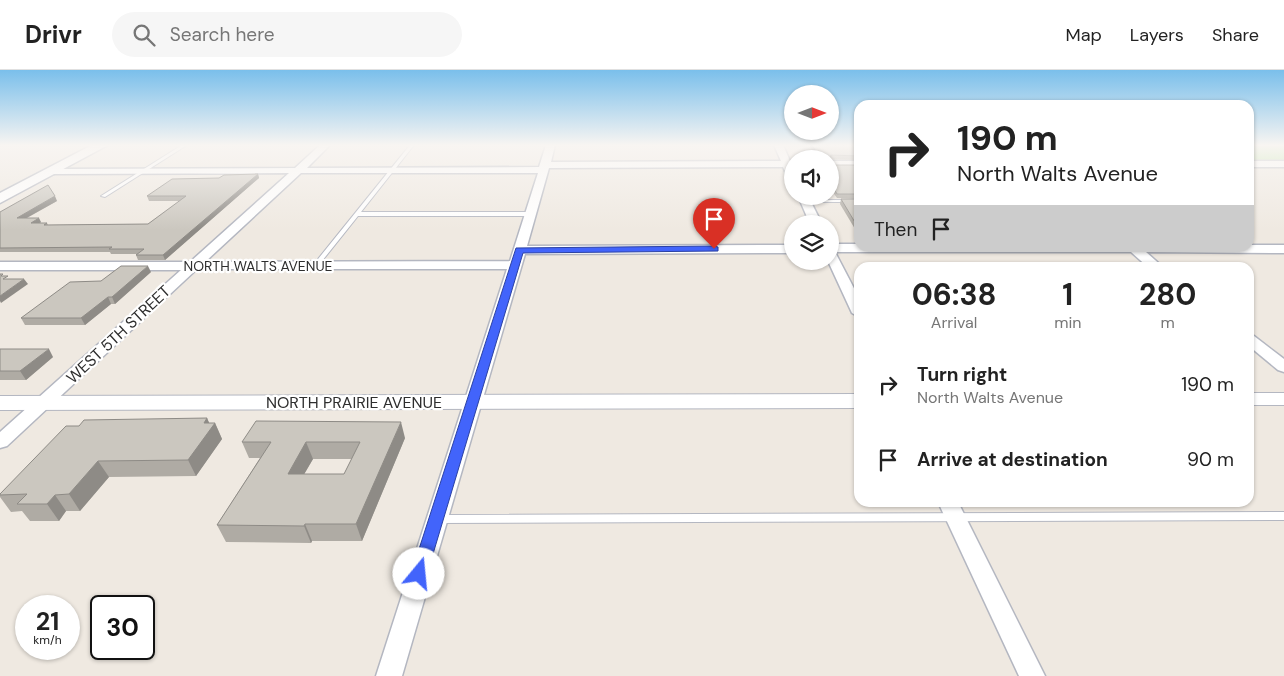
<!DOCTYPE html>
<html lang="en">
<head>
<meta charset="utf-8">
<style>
  :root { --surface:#fff; --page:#f6f6f6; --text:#222; --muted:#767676; --line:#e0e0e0 }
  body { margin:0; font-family:"DM Sans",sans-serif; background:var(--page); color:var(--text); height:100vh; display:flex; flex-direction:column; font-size:19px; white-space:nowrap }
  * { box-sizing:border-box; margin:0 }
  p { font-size:16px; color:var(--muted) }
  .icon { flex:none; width:28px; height:28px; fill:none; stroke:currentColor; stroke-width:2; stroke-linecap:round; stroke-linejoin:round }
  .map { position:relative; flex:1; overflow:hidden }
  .drawer { position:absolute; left:854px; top:192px; width:400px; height:245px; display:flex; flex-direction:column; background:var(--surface); border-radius:15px; box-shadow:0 1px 4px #0004 }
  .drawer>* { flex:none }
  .guide { position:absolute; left:854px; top:30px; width:400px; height:152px; border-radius:15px; box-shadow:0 1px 4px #0004; background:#fff; color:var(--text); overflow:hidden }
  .needle { width:32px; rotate:90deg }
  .controls { position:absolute; left:784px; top:15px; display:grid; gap:10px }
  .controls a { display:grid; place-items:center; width:55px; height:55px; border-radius:50%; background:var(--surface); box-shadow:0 1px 4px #0004; font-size:25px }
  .speed { position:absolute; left:15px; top:525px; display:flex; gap:10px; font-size:25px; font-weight:700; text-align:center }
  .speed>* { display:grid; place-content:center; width:65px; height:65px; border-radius:50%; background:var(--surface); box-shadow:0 1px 4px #0004; line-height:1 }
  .speed small { font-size:12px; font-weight:400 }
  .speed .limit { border:2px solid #111; border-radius:8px; background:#fff; color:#111 }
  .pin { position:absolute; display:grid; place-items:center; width:42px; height:42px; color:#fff; margin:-51px -21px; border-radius:50% 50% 50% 0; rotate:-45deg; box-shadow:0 0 5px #0007 }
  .pin .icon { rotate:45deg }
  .me { position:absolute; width:55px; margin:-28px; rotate:17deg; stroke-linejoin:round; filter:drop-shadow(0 0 4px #0008) }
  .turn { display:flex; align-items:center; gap:18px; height:105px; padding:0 20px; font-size:22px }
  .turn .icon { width:65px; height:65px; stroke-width:2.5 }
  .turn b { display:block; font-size:35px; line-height:42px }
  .then { display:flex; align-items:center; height:48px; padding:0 20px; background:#0003; gap:10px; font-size:19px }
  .eta { display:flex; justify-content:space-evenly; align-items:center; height:85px; text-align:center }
  .eta b { font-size:30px; font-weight:700; line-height:35px }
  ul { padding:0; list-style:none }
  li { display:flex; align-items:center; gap:15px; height:75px; padding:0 20px }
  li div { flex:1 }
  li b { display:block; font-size:19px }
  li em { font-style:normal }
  header { display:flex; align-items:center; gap:30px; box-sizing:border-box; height:70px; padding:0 25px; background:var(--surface); border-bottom:1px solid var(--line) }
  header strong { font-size:24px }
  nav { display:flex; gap:28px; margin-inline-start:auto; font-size:18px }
  .search { width:350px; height:45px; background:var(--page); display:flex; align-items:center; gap:12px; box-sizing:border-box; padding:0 18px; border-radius:28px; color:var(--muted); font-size:19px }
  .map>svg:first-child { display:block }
  .green { fill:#b6e59e }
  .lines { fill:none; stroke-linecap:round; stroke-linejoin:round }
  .service-casing { stroke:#b4b7c1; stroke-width:2 }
  .minor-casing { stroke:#b4b7c1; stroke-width:3 }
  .tertiary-casing { stroke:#b4b7c1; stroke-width:2 }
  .secondary-casing { stroke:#b4b7c1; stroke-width:3 }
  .service { fill:#fff; fill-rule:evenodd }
  .minor { fill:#fff; fill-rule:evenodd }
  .tertiary { fill:#fff; fill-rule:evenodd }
  .secondary { fill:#fff; fill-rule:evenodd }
  .wall { fill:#afaba4; fill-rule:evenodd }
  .shaded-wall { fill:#8e8b86 }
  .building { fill:#cbc7bf; stroke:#8e8b86; fill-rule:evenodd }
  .route { fill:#4264fb; stroke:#2b41a3 }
  .labels { text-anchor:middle; stroke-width:4.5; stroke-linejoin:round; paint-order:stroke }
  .far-street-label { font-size:14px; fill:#2e2e2e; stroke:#fff }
  .street-label { font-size:16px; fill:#2e2e2e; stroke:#fff }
</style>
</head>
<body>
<header>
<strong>Drivr</strong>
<div class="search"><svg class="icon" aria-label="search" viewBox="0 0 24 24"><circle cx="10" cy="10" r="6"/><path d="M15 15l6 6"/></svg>Search here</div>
<nav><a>Map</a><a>Layers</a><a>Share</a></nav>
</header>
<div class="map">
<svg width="1284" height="606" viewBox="0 0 1284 606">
  <rect width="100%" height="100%" fill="#efe9e1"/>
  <!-- green -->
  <rect class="green" x="1249" y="75" width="35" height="19"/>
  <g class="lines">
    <defs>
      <g id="service">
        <polygon points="182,75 187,75 105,127 101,126"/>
        <polygon points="410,75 414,75 361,142 530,142 533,144 530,146 358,146 318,196 314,196 314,194"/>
        <rect x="803" y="130" width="56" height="2"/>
        <polygon points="1284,442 1284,450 439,453 436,452 434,449 436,446 439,445"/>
      </g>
      <g id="minor">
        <path d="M320 75H330L307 98 539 97 546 75H555L551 92 781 91 774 75H783L790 91H792V109L788 108 783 97 549 98 527 176 792 175V183L525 184 402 606H376L507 199H197L7 376 0 378V362L181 200H0V192H190L289 103 54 104 51 103V99L295 98ZM301 103H538L510 191 205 192Z"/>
        <rect x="830" y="91" width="29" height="6"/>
        <rect x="1249" y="91" width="35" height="6"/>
        <polygon points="798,126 808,126 822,154 810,154"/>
        <polygon points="830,174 859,174 859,178 1249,178 1249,175 1284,175 1284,183 1146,182 1164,198 1149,198 1131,182 835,182 859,228 859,247 852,243 828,191 830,191"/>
        <polygon points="1249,265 1254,266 1284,289 1284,302 1278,300 1249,276"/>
        <polygon points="938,432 958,432 1045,606 1019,606"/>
      </g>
      <g id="tertiary">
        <rect x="1249" y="323" width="35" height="12"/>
        <polygon points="859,324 859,338 0,340 0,326"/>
      </g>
      <polygon id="secondary" points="92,75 108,75 0,133 0,123"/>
    </defs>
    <!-- service casing -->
    <use href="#service" class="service-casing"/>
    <!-- minor casing -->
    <use href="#minor" class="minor-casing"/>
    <!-- tertiary casing -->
    <use href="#tertiary" class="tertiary-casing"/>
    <!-- secondary casing -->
    <use href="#secondary" class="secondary-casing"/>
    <!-- service -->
    <use href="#service" class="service"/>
    <!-- minor -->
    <use href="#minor" class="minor"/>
    <!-- tertiary -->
    <use href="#tertiary" class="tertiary"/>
    <!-- secondary -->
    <use href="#secondary" class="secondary"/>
  </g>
  <!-- wall -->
  <g class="wall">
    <polygon points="809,75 859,75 859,90 817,89"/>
    <polygon points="830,94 831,95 859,95 859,129 837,128 830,118"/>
    <polygon points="258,104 259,108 165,190 138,190 136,185 138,184 111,184 110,182 0,182 0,142 57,131 27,148 41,152 40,153 47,153 48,155 148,154 180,131 149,131 147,126 219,108"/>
    <polygon points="841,129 859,129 859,164 858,164 840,134"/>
    <polygon points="151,202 115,234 111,234 85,255 25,255 21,248 101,211"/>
    <polygon points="0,279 53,287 26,310 0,310"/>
    <polygon points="207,348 209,353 215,353 222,369 196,406 109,407 80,441 66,441 59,451 30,451 22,441 11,442 0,427 0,424 79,356"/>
    <path d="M405 368 362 471H312L311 473 226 472 217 455 260 388H249L242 372ZM313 389H352L344 404H304Z"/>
  </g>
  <!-- shaded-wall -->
  <g class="shaded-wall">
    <polygon points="258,104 259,108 165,190 163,185"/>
    <polygon points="55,126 57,131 19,152 17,148"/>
    <polygon points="39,148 41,152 33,157 31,153"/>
    <polygon points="148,196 151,202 115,234 112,227"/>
    <polygon points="24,209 28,214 1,233 0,231 0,226"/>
    <polygon points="108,227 111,234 85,255 81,248"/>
    <polygon points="49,279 53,287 26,310 20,301"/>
    <polygon points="207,348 211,357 215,353 222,369 196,406 188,390 204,353"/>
    <polygon points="401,352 405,368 362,471 356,454"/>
    <polygon points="306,372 313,389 295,420 288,404"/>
    <polygon points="98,391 109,407 80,441 69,424"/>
    <polygon points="55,425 66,441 59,451 47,434"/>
    <polygon points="305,454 312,471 311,473 304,456"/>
  </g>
  <!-- building -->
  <g class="building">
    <polygon points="812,75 859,75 859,86 831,85 830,89 820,89"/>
    <polygon points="830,94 831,95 859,95 859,124 837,124 830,112"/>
    <polygon points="258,104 163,185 136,185 144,179 109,179 112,177 0,178 0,142 48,115 55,126 17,148 39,148 31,153 47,153 44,155 148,154 186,126 147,126 172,109 219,108 224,105"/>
    <polygon points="841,129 859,129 859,159"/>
    <polygon points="121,196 148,196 112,227 108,227 81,248 21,248 70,212 101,211"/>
    <polygon points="0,204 3,204 1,206 8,206 3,209 24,209 0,226"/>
    <polygon points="0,279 49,279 20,301 0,301"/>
    <polygon points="207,348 204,353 215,353 188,390 98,391 69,424 55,425 47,434 17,434 27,424 0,425 0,424 66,356 79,356 84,350"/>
    <path d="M256 351 401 352 356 454H305L304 456 217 455 271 372H242ZM306 372H360L344 404H288Z"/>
  </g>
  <!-- sky -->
  <linearGradient id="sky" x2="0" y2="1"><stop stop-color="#7abfeb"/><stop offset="0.47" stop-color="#f8f5f2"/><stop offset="1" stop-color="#f8f5f2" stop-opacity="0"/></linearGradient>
  <rect width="1284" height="160" fill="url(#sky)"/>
  <!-- route -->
  <polygon class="route" points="714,176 718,177 718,181 523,183 427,504 425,509 419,511 414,509 411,504 516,178"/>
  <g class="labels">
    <!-- far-street labels -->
    <g class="far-street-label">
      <text x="258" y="201">NORTH WALTS AVENUE</text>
    </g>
    <!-- street labels -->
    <g class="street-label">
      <text transform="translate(118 264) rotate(-43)" y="6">WEST 5TH STREET</text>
      <text x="354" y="338">NORTH PRAIRIE AVENUE</text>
    </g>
  </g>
</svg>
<div class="controls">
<a><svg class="needle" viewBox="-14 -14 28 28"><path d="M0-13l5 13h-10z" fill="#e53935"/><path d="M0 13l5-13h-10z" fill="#767676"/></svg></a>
<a><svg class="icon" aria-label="sound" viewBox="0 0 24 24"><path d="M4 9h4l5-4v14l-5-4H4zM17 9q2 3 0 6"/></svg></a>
<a><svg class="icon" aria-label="layers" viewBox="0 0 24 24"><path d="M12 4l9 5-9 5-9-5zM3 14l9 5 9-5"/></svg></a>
</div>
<div class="speed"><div>21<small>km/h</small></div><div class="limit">30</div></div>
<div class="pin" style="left:714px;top:179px;background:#d93025"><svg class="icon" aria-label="arrive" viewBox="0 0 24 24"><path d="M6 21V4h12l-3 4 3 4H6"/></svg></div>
<svg class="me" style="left:419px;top:504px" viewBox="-20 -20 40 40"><circle r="19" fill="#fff"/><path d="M0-13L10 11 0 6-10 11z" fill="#4264fb"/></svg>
<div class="guide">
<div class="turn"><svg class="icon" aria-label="right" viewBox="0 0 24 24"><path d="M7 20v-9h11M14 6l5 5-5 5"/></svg><div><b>190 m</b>North Walts Avenue</div></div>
<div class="then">Then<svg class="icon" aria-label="arrive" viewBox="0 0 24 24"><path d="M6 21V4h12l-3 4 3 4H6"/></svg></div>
</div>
<section class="drawer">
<div class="eta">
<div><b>06:38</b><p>Arrival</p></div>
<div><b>1</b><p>min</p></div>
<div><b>280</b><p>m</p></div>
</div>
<ul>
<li><svg class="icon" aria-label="right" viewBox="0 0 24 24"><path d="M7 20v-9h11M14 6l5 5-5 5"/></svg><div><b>Turn right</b><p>North Walts Avenue</p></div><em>190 m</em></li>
<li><svg class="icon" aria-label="arrive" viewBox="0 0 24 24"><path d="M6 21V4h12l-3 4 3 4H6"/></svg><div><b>Arrive at destination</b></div><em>90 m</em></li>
</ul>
</section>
</div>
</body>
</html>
